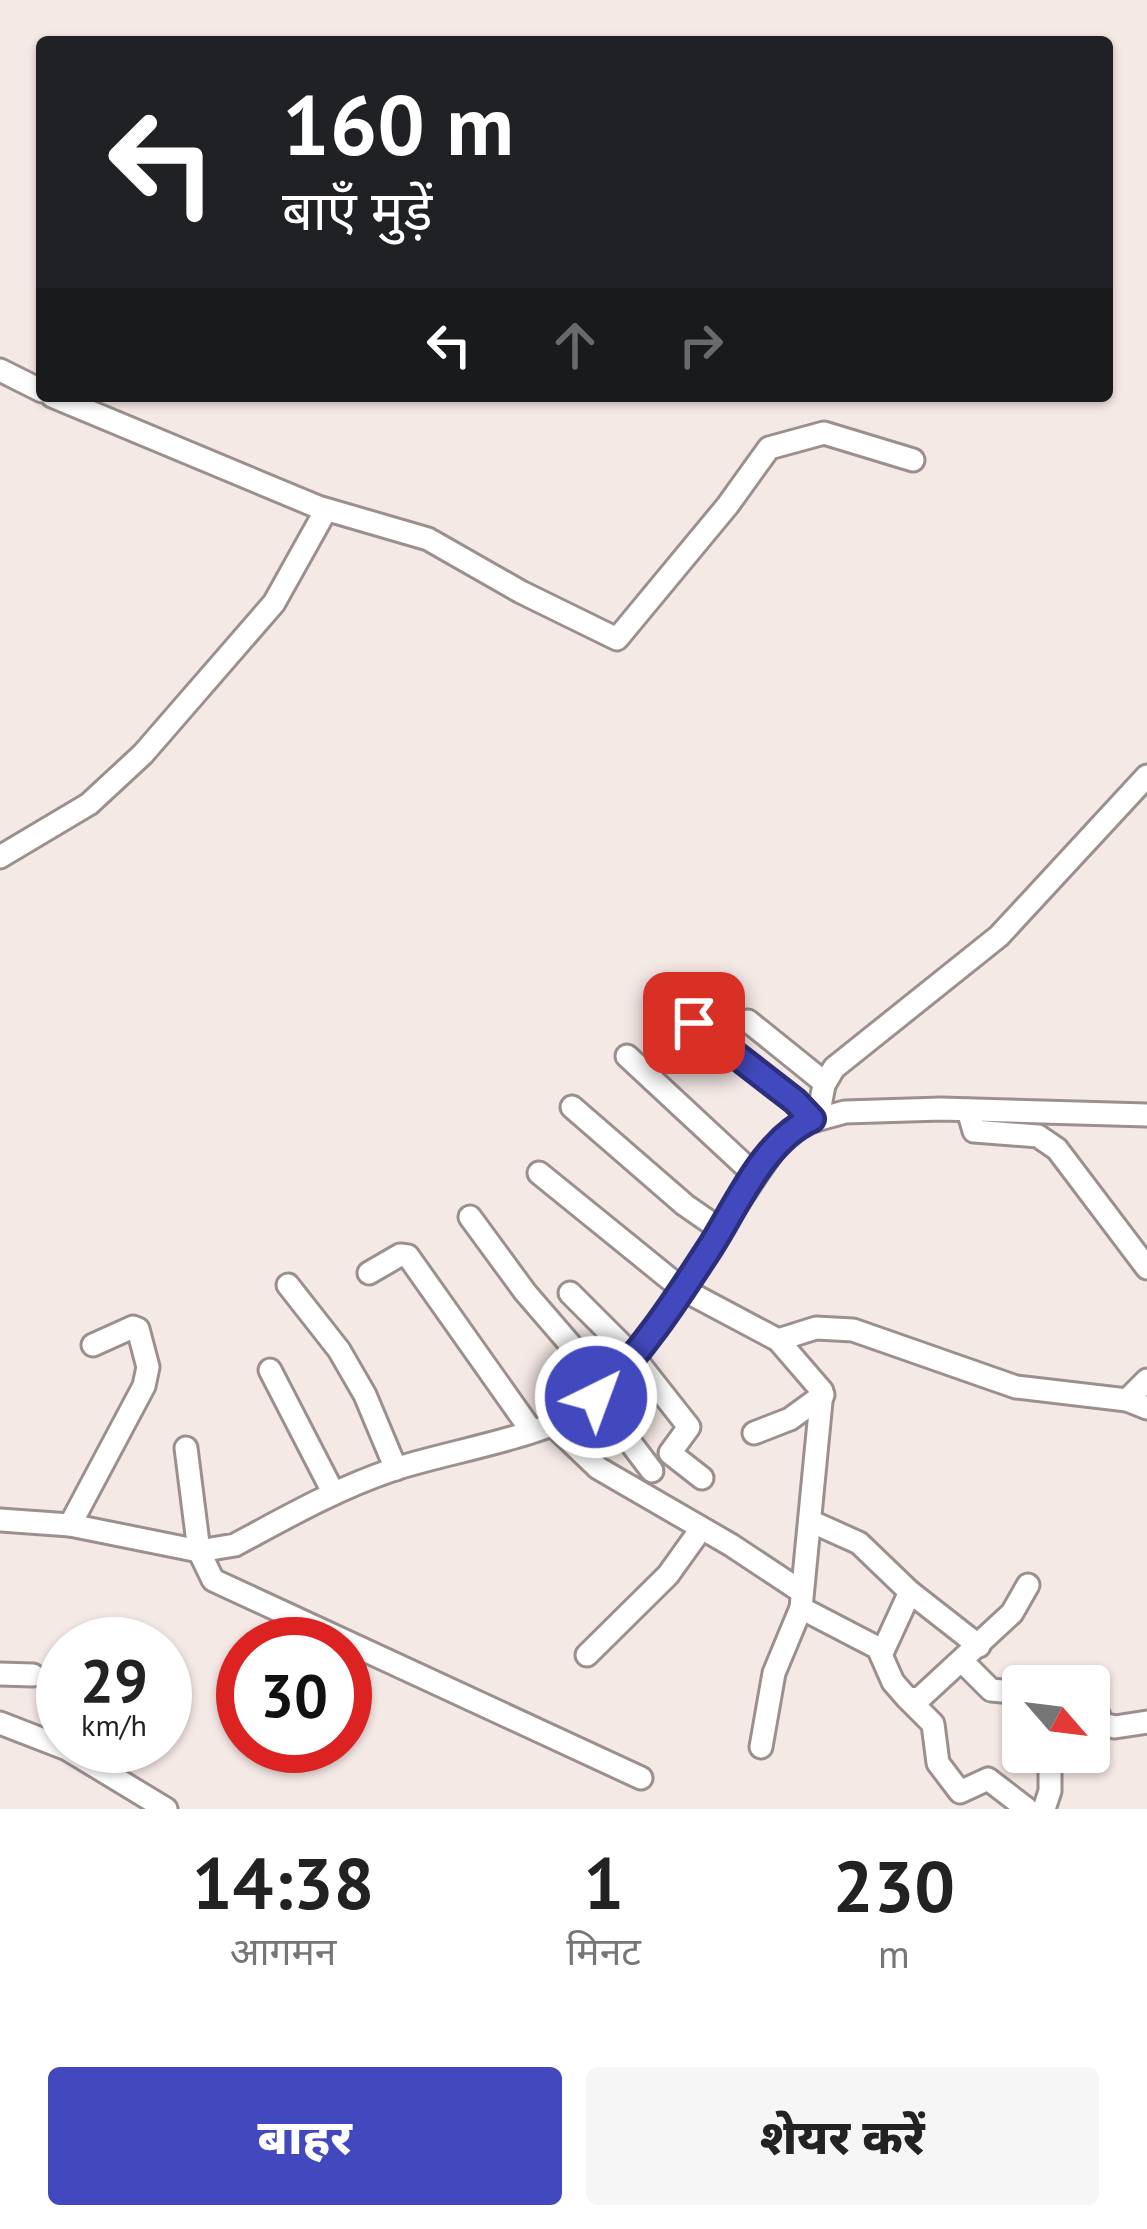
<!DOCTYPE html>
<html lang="hi">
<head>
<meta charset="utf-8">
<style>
  :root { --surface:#fff; --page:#f6f6f6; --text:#222; --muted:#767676; --accent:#4249be }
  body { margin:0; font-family:"PT Sans","Noto Sans Devanagari",sans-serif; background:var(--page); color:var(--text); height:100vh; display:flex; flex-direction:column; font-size:45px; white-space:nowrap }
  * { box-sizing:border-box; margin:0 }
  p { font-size:39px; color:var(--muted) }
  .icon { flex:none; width:66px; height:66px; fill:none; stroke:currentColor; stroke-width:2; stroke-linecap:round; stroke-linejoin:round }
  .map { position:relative; height:1809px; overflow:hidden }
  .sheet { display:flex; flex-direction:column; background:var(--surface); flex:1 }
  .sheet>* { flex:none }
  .top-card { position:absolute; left:36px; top:36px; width:1077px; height:366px; border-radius:12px; box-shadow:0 3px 9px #0004; background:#202124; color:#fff; overflow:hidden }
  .needle { width:78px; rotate:118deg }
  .controls { position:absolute; left:1002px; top:1665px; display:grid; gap:24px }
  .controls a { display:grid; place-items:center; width:108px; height:108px; border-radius:12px; background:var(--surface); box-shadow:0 3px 9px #0004; font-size:60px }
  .speed { position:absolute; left:36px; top:1617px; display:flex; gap:24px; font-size:60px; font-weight:700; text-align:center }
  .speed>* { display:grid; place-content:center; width:156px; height:156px; border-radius:50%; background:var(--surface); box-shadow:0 3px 9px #0004; line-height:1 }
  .speed small { font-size:30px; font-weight:400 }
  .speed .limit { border:18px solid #d22; background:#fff; color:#111 }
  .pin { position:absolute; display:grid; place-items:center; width:102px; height:102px; color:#fff; margin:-51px; border-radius:24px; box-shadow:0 6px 18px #0006 }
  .me { position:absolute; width:132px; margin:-66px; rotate:42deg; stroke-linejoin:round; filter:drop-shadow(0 0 9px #0008) }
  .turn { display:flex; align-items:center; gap:42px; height:252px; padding:0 48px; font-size:54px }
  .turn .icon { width:156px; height:156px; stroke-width:2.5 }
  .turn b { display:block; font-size:84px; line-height:102px }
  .lanes { display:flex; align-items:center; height:114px; padding:0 48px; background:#0003; justify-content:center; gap:60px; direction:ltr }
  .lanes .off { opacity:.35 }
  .eta { display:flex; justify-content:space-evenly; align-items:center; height:204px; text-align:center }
  .eta b { font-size:72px; font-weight:800; line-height:84px }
  .primary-button { display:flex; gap:24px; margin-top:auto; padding:24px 48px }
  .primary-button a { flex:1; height:138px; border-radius:12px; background:var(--accent); color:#fff; font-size:48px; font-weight:800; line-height:138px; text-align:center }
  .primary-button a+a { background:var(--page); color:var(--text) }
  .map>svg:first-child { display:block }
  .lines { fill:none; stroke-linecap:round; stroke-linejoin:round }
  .minor-casing { stroke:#9b908d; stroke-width:27 }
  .minor { stroke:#fff; stroke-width:21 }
  .route-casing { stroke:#2b2f7c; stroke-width:30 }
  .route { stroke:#4249be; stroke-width:21 }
</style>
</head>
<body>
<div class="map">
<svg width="1147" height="1809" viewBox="0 0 1147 1809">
  <rect width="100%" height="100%" fill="#f5e9e6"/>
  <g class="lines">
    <defs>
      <g id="minor">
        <polyline points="0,370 42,391"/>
        <polyline points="52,396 318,507 428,539 521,592 617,639 728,505 769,448 824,433 913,460"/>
        <polyline points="0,857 89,804 143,754 274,603 326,510"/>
        <polyline points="748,1021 825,1083"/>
        <polyline points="694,1023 795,1101 812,1119"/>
        <polyline points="627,1056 755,1175"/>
        <polyline points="572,1107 685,1205 721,1230"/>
        <polyline points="968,1110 974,1131 1038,1136 1057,1149 1147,1268"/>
        <polyline points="818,1117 824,1085 834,1068 999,936 1147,776"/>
        <polyline points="539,1173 682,1289 778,1340 822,1391 801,1608 774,1673 761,1747"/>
        <polyline points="470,1217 525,1292 607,1387"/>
        <polyline points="369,1273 400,1255 408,1256 531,1430"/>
        <polyline points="288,1285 339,1350 365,1395 396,1469"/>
        <polyline points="570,1293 633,1356 689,1427 670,1453 702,1478"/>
        <polyline points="778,1340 816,1328 853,1330 1016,1387 1127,1400 1147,1408"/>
        <polyline points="270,1370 333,1492"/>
        <polyline points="596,1397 652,1471"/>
        <polyline points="1127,1400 1147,1380"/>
        <polyline points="553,1425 598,1468 731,1545 802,1592"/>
        <polyline points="754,1433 790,1419 823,1395"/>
        <polyline points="186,1448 199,1551 213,1580 641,1778"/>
        <path d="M0 1520 70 1525 199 1551 235 1545C287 1517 336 1489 392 1470 441 1453 548 1436 584 1408 662 1346 718 1222 780 1142L801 1124 845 1112 941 1109 1147 1115"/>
        <polyline points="810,1521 859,1543 910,1592 979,1646"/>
        <polyline points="70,1525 144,1386 148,1367 138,1329 133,1327 93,1345"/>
        <polyline points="801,1608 878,1648 893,1682 907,1698 919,1699 1012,1613 1028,1585"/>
        <polyline points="882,1653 910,1592"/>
        <polyline points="587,1655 668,1575 701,1529"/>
        <polyline points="963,1662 991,1690 1013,1692 1023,1698"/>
        <polyline points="0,1674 33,1675"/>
        <polyline points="1089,1690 1102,1724 1115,1727 1147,1722"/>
        <polyline points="907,1698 933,1724 938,1763 960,1792 988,1779 1027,1809"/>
        <polyline points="0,1723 67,1749 166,1809"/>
        <polyline points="1044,1809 1050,1791 1050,1752"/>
      </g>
    </defs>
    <!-- minor casing -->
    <use href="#minor" class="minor-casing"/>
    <!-- minor -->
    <use href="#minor" class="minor"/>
  </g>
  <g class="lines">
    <defs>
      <path id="route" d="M596 1397C640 1355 676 1300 709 1249 737 1206 763 1141 812 1119L795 1101 694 1023"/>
    </defs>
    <!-- route casing -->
    <use href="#route" class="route-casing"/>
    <!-- route -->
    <use href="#route" class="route"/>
  </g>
</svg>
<div class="controls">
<a><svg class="needle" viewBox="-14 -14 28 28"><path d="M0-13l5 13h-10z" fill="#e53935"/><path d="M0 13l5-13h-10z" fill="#767676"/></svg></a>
</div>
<div class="speed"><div>29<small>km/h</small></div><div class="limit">30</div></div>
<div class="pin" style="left:694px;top:1023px;background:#d93025"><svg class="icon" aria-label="arrive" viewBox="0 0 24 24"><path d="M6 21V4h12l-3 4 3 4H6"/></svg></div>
<svg class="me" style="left:596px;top:1397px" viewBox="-20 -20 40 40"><circle r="17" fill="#4249be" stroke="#fff" stroke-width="3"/><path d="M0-11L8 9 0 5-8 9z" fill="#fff"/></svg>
<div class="top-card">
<div class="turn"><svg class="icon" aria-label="left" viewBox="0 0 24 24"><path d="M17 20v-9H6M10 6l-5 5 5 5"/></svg><div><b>160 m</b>बाएँ मुड़ें</div></div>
<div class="lanes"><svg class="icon" aria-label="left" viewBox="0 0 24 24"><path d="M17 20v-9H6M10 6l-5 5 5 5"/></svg><svg class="icon off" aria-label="ahead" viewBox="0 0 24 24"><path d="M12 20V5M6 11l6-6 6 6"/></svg><svg class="icon off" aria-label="right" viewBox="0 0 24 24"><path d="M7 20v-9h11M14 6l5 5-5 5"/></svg></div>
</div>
</div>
<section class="sheet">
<div class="eta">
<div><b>14:38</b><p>आगमन</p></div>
<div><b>1</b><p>मिनट</p></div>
<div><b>230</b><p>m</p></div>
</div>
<div class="primary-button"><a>बाहर</a><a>शेयर करें</a></div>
</section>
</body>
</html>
